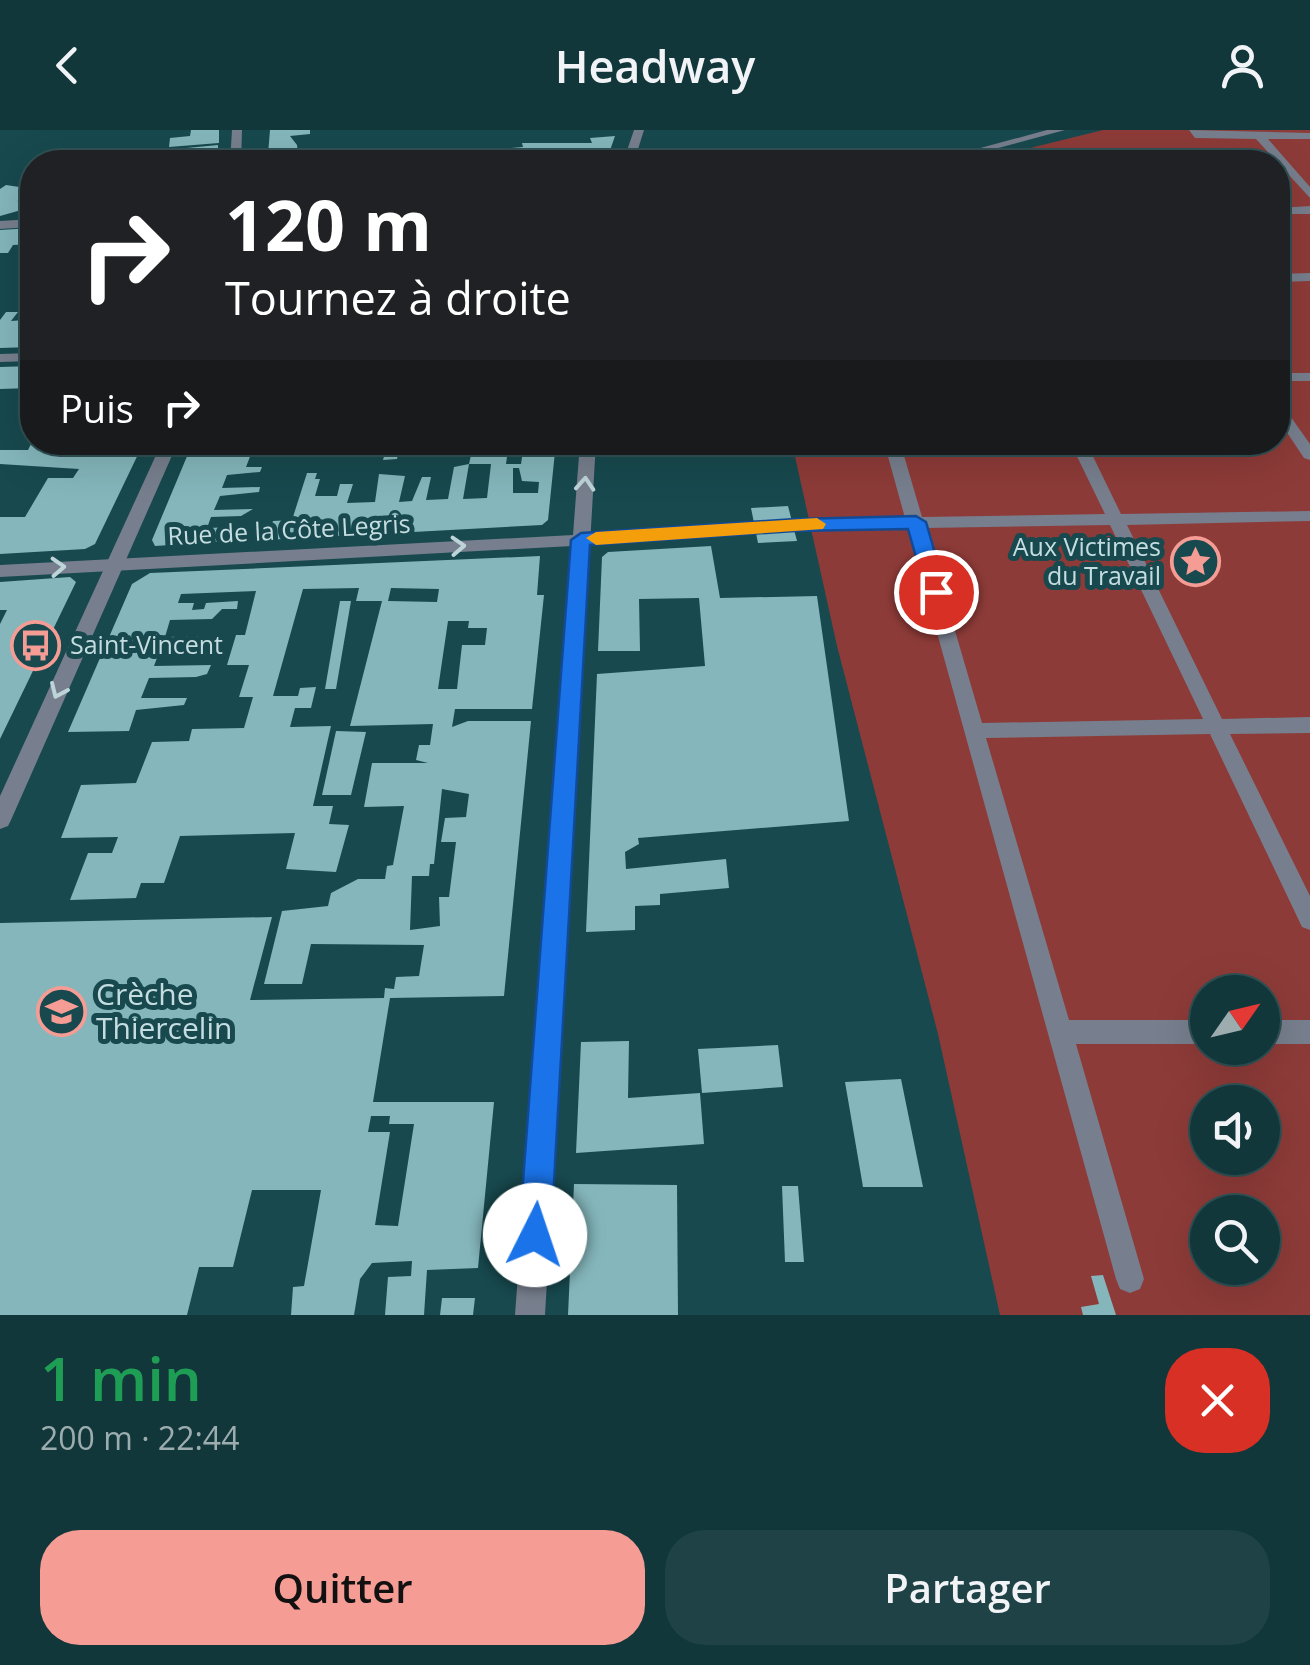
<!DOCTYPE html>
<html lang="fr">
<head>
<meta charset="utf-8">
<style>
  :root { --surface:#11373a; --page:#1e4245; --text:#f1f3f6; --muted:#9cacaf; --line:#305154; --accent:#f59c95 }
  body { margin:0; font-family:"Open Sans",sans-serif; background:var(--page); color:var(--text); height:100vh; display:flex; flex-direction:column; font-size:38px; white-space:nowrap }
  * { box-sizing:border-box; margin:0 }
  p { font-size:32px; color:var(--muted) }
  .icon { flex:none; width:55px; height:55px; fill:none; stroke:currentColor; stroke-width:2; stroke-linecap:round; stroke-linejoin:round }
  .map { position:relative; height:1185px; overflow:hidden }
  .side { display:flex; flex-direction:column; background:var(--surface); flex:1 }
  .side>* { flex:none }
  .guide { position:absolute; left:20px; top:20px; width:1270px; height:305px; border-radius:40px; box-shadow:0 10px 40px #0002,0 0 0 2px var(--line); background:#202124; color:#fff; overflow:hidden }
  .needle { width:65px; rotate:56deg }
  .buttons { position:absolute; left:1190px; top:845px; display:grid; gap:20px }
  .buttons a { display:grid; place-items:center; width:90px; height:90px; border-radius:50%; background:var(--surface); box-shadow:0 10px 40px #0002,0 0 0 2px var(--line); font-size:50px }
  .pin { position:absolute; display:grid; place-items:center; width:85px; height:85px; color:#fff; margin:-42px; border:5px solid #fff; border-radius:50%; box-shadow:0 2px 10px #0007 }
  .me { position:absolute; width:110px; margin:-55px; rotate:4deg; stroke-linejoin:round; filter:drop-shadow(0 0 8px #0008) }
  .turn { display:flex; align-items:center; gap:35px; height:210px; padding:0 40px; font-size:45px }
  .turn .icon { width:130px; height:130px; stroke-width:2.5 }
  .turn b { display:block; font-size:70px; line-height:85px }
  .then { display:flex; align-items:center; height:95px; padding:0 40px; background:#0003; gap:20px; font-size:38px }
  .round { display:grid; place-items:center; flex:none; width:105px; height:105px; border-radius:40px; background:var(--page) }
  .head { display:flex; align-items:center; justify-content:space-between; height:170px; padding:0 40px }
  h1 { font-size:60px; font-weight:600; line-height:75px; color:#1e9e55 }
  .cta { display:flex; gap:20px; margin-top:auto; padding:20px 40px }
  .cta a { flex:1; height:115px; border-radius:40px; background:var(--accent); color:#111; font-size:40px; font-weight:600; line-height:115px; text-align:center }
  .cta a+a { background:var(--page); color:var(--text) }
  header { display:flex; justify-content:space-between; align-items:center; height:130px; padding:0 40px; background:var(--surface); font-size:45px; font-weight:600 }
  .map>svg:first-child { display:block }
  .green { fill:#8d3b38; fill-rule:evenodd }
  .building { fill:#84b6bb; fill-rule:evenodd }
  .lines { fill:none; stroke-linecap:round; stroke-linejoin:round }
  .service { fill:#777e8d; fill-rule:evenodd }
  .minor { fill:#777e8d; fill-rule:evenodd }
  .tertiary { fill:#777e8d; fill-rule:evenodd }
  .oneway { stroke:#bdd4d8 }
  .route { fill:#1a73e8; stroke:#114b97; stroke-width:2.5 }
  .slow { fill:#f59e0b }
  .labels { text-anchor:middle; stroke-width:10; stroke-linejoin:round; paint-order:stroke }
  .street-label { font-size:25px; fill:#c5dde0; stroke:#17494e }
  .poi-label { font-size:25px; fill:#c5dde0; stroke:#17494e; text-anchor:end }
  .near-poi-label { font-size:30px; fill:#c5dde0; stroke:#17494e; text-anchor:start }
</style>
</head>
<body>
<header><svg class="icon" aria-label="back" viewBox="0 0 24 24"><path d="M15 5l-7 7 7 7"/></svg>Headway<svg class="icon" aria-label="person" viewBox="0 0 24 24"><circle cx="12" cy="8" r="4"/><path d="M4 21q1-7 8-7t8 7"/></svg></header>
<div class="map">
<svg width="1310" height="1185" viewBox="0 0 1310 1185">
  <rect width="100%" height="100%" fill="#17494e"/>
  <!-- green -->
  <path class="green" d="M1103 0H1310V1185H1000L938 904 837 516 792 313 1278 312V32H973ZM1208 862H1262V918H1208ZM1208 972H1262V1028H1208ZM1208 1082H1262V1138H1208Z"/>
  <!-- building -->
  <g class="building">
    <polygon points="191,0 219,0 219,13 169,17 170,8 190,6"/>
    <polygon points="270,0 310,0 310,4 290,6 297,15 298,25 310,24 310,28 303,32 267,32 268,27 282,26 268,24"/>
    <polygon points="615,6 606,32 556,32 545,30 543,23 496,27 498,32 455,32 491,26 490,20 523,17 522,13 592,13 590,8"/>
    <polygon points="218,15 218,21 164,26 166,20"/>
    <polygon points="6,55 26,58 17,72 32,56 32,77 0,86 0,59"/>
    <polygon points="32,98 32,114 13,115 8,123 0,123 0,100"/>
    <polygon points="6,182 18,182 11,191 24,190 20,198 32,198 32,217 0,218 0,190"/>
    <polygon points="32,236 31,258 0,259 0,237"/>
    <polygon points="32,312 144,312 95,414 85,419 0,424 0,387 25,387 48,348 73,348 79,339 0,334 0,320 28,320"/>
    <polygon points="193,312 270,317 263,324 251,324 246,337 262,337 260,342 227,345 222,358 260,357 259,362 220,366 214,380 253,379 241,386 211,387 207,398 236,397 232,411 155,416 152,410"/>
    <polygon points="317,312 345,312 342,323 314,324"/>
    <polygon points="376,312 401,312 397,329 383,330 385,323 374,323"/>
    <path d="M474 312H509L506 334H521L523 321H517L518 312H556L548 390 542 395 266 410 273 391 292 390 307 343H317L315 349H320L315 366H337L340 354H353L347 373 375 372 379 344 405 346 399 372 412 371 422 347H431L426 370 448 369 454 337 469 334 463 369 487 368 491 334H469ZM513 338H519L522 351 539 352 538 363H513Z"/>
    <polygon points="788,376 797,411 758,413 751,378"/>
    <polygon points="711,416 720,468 817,466 849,691 638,708 639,714 625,722 626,739 726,729 729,758 660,764 660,775 635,776 635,800 586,802 597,544 705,536 699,468 639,469 640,521 598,521 602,427 608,422"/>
    <path d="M540 426 537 465H544L532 579H455L452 597 468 591H531L504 866 390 868 373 972H494L478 1138 427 1140 424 1185H385L388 1147 411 1146 412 1131 372 1133 360 1149 354 1185H291L293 1157 304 1156 321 1060H252L233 1137H199L187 1185H0V793L272 787 250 870 384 868 385 858 394 859 396 847 419 846 424 815 311 814 302 854H264L282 781 328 776 331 763 358 749H385L387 736 393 735 404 676 364 677 372 633H428L416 630 419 615H430L433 594 350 596 382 471H356L359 458 303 459 273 566H298L300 558 316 557 311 578H295L290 597 331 596 313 676H333L329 694 349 695 336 742 286 739 295 703 180 706 164 753H141L136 768 70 770 88 723H112L118 707 61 708 81 655 136 653 152 612 189 611 192 599 244 598 253 567H239L249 535H227L236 505H245L256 461 181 464 178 473H194L192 480 204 479 206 473 238 471 237 479H222L212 489 170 490 165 507 208 506 204 516 161 517 154 536 211 535 207 544 196 547 149 548 141 568H187L184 575 136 580 129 601 68 602 132 454 150 443ZM391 458 439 459 437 472 388 471ZM448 491H469L468 498H487L485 515H462L457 559H438ZM442 659 469 664 466 687 445 688 441 712H456L449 767H439L440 796 410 800 412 746H429L430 734H434ZM371 986H390L389 994H414L398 1096 375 1095 390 1002H368Z"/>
    <polygon points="70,447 76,452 0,609 0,494 7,480 0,480 0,452"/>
    <polygon points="340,471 351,471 336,559 325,559"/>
    <polygon points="336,601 366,602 351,665 322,665"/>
    <polygon points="629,911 628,968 700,963 704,1014 576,1023 581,912"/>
    <polygon points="778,915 783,957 702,963 698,919"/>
    <polygon points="901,949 923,1057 863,1057 845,952"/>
    <polygon points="574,1054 677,1055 678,1185 568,1185"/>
    <polygon points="782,1056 798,1056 804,1132 785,1132"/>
    <polygon points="1103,1145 1116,1185 1083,1185 1081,1177 1099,1174 1091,1146"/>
    <polygon points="442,1168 475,1168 473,1185 440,1185"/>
  </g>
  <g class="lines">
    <!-- service -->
    <g class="service">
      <polygon points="1189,0 1310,3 1310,9 1268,9 1310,57 1310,68 1256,9 1195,8"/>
      <polygon points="1310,76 1310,84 1278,84 1278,78"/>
      <polygon points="1310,143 1310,151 1278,152 1278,144"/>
      <rect x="1278" y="243" width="32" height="8"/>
      <polygon points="1278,274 1283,276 1310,314 1310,330 1304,328 1278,289"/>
      <path d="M884 312H900L922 387 1105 384 1070 312H1086L1121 384 1310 381V391L1127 395 1222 589 1310 587V603L1230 604 1310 766V800L1302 797 1210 604 986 608 1069 890H1208V914H1076L1144 1149 1140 1159 1130 1163 1120 1159 1116 1149 908 398 795 400 581 416 572 410 581 404 795 390 905 388ZM1110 395 1203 589 982 593 925 398Z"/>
      <rect x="1262" y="890" width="48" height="24"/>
    </g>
    <!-- minor -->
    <g class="minor">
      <polygon points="232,0 242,0 241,32 230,32"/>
      <polygon points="634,0 644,0 634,32 623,32"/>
      <polygon points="32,89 32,97 0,99 0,91"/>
      <polygon points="32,223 32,231 0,232 0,224"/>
      <polygon points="580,312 596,312 545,1185 515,1185 572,416 0,447 0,435 573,405"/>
    </g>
    <!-- tertiary -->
    <g class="tertiary">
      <polygon points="1047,0 1065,0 946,32 929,32"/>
      <polygon points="162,312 178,312 11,690 8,696 0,699 0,666"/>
    </g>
  </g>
  <!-- one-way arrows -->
  <defs><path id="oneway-chevron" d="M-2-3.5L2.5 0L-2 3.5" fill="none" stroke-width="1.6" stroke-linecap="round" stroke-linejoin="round" transform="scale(2.5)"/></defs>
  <g class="oneway">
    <use href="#oneway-chevron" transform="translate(585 354) rotate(-86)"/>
    <use href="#oneway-chevron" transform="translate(458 416) rotate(-3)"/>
    <use href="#oneway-chevron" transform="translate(58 437) rotate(-3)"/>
    <use href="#oneway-chevron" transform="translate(58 561) rotate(114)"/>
  </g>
  <!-- route -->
  <polygon class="route" points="916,386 926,392 946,462 943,467 929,467 926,462 908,399 795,401 590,415 551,1105 546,1117 535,1121 524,1117 519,1105 571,410 581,403 795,389"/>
  <!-- slow -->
  <polygon class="slow" points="817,388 826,394 823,399 596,415 586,408 596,402"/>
  <!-- icons -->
  <defs>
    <symbol id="sight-ring" viewBox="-11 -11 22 22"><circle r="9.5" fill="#17494e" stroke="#f59c95" stroke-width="1.5"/><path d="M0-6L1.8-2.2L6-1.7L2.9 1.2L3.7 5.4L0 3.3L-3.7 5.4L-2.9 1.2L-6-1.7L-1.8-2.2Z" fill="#f59c95"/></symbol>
    <symbol id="bus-ring" viewBox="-11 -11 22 22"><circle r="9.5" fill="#17494e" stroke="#f59c95" stroke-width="1.5"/><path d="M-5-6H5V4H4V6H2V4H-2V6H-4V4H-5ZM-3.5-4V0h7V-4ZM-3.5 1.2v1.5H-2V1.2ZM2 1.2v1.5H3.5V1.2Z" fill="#f59c95"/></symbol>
    <symbol id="school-ring" viewBox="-11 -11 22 22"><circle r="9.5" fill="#17494e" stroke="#f59c95" stroke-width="1.5"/><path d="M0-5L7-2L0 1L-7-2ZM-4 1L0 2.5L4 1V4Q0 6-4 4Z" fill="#f59c95"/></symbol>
  </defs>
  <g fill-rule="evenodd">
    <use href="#sight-ring" x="1168" y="404" width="55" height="55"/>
    <use href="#bus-ring" x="8" y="488" width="55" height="55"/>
    <use href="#school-ring" x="34" y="854" width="55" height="55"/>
  </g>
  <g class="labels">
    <!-- street labels -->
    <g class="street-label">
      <text transform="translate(289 400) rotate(-3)" y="9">Rue de la Côte Legris</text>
    </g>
    <!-- poi labels -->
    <g class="poi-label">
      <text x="1161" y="426">Aux Victimes<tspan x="1161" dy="29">du Travail</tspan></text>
      <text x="70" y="524" text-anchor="start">Saint-Vincent</text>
    </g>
    <!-- near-poi labels -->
    <g class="near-poi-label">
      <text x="96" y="875">Crèche<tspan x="96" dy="34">Thiercelin</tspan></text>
    </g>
  </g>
</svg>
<div class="buttons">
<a><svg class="needle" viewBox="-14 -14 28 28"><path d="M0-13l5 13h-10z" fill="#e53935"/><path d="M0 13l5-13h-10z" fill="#9cacaf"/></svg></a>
<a><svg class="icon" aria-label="sound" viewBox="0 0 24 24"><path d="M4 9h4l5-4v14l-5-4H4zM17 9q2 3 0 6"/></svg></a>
<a><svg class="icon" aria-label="search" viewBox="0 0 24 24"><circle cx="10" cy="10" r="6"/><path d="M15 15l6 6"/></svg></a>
</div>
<div class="pin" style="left:936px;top:462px;background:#d93025"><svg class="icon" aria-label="arrive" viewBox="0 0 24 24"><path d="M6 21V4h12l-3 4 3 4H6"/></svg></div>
<svg class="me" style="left:535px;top:1105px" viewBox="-20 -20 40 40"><circle r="19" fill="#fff"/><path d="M0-13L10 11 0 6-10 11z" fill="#1a73e8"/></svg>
<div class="guide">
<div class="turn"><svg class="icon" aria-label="right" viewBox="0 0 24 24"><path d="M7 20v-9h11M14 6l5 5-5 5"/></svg><div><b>120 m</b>Tournez à droite</div></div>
<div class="then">Puis<svg class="icon" aria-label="right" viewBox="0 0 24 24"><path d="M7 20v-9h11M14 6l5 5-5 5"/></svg></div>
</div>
</div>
<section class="side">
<div class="head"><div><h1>1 min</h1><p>200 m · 22:44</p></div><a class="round" style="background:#d93025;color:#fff"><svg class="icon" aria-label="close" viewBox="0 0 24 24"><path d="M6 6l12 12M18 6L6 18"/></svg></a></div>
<div class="cta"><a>Quitter</a><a>Partager</a></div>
</section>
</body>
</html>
